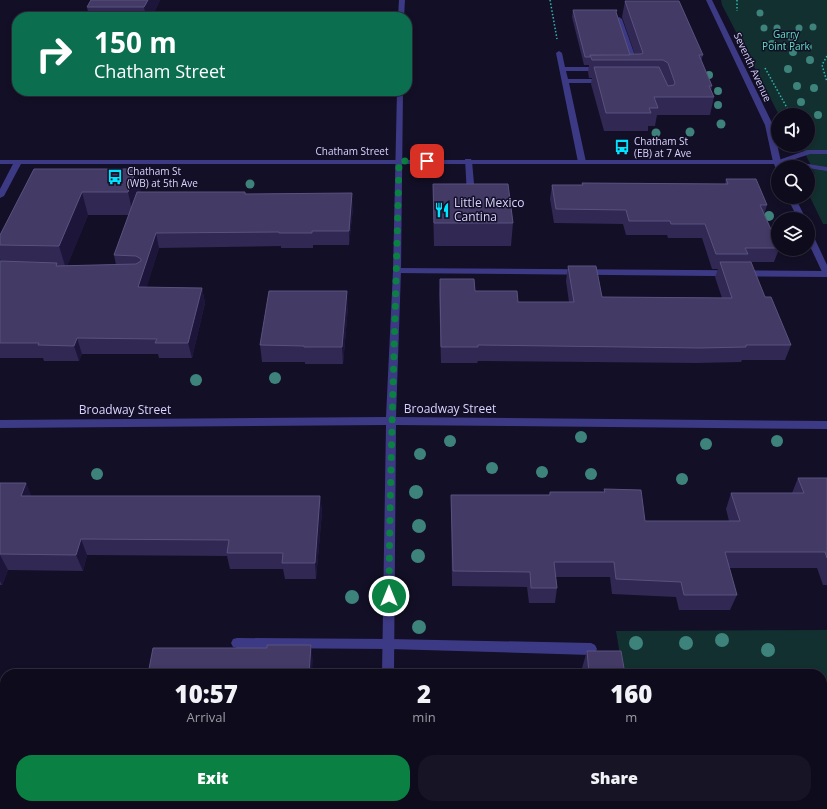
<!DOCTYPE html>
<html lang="en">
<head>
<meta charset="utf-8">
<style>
  :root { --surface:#0e0b1c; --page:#171425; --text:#f1f3f6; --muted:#9b9ba3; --line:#2e2b3b; --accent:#0b8043 }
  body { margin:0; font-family:"Open Sans",sans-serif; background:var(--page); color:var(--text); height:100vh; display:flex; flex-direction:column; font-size:15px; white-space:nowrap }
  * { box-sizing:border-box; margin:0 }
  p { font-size:13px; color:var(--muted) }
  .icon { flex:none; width:22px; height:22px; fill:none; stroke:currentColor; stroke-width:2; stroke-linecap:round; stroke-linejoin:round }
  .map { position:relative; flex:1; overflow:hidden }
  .side { position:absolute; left:0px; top:669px; width:827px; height:140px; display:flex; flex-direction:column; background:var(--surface); border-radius:16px 16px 0 0; box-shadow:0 2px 6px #0003,0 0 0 1px var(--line) }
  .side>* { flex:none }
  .guide { position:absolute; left:12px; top:12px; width:400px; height:84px; border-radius:16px; box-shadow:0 2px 6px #0003,0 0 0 1px var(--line); background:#0b6e4f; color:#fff; overflow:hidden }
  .fabs { position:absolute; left:771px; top:108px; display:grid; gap:8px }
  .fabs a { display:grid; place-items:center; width:44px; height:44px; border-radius:50%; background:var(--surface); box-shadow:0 2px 6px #0003,0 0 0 1px var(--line); font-size:20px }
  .pin { position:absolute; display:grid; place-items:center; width:34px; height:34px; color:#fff; margin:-17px; border-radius:8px; box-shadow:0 2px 6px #0006 }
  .me { position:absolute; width:44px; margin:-22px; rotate:0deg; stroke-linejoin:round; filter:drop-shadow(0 0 3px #0008) }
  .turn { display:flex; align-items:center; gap:14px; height:84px; padding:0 16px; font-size:18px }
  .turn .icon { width:52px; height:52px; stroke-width:2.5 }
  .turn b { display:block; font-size:28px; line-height:34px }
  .eta { display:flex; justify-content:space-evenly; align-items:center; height:68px; text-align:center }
  .eta b { font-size:24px; font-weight:800; line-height:28px }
  .primary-button { display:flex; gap:8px; margin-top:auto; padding:8px 16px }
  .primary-button a { flex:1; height:46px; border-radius:16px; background:var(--accent); color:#fff; font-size:16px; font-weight:800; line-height:46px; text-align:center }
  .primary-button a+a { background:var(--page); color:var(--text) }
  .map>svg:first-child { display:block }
  .green { fill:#12302f }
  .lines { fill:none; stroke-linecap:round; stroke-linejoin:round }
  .path { stroke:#2fb8b0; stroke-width:1.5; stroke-dasharray:1.5 2; stroke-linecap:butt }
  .service { fill:#3d3a85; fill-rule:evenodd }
  .minor { fill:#3d3a85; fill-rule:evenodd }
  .tertiary { fill:#3d3a85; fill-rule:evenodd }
  .tree { fill:#3d827b }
  .wall { fill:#312854; fill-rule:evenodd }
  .shaded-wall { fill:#1d163a }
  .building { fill:#433a66; stroke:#5a527e }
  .route { stroke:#0b8043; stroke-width:7; stroke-dasharray:0 12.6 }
  .labels { text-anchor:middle; stroke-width:3; stroke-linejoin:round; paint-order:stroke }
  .far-park-label { font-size:10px; fill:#5fe0c0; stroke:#130f26 }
  .far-street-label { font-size:10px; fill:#d9d4ff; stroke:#130f26 }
  .far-poi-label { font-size:10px; fill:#d9d4ff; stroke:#130f26; text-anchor:start }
  .poi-label { font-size:12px; fill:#d9d4ff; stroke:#130f26; text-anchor:start }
  .street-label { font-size:12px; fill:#d9d4ff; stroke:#130f26 }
</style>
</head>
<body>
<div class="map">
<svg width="827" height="809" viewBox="0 0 827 809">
  <rect width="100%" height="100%" fill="#130f26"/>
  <!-- green -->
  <g class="green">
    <polygon points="721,0 827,0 827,224 823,224 808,193 808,177 815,174 802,147 799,145 808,145 808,115 779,115 722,5"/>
    <polygon points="827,630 827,809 646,809 645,804 822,804 822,674 623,674 616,631"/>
  </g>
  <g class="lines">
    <!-- path -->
    <g class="path">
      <polyline points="550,0 557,39"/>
      <polyline points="737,0 737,11"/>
      <polyline points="827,56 822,65 827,82"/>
      <polyline points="765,68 791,115"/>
    </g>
    <!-- service -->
    <g class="service">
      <polygon points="619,17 622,19 639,67 638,68 633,67 616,19"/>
      <polygon points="559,51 562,53 565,67 601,67 604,69 601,71 566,71 568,79 605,79 608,81 605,83 569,83 586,162 582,164 578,162 556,53"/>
      <polygon points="807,150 827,150 827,154 810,154 789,161 827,167 827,171 808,168 808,167 777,164 773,162"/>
      <polygon points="465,159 471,159 472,161 475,195 471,197 467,195"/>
      <polygon points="397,268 827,271 827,277 394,273 393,271"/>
      <polygon points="237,638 389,639 591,643 595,645 597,649 595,653 591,655 389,649 237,648 233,647 231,643 233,639"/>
    </g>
    <!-- minor -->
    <g class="minor">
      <polygon points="399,0 405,0 404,17 398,17"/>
      <polygon points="706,0 712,0 773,125 781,162 780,164 777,164 773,162 765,125"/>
      <polygon points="397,91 403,91 401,271 396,417 827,421 827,429 396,425 394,674 382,674 386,425 0,428 0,420 386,417 393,271"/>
      <polygon points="15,160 18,160 22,162 4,196 0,198 0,189"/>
      <rect x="378" y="804" width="14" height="5"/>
    </g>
    <!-- tertiary -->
    <g class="tertiary">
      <polygon points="0,160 780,160 783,167 776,169 774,164 0,164"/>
      <polygon points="787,197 795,197 806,219 798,219"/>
      <polygon points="808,231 812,233 827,265 827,277 823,274 808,242"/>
    </g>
  </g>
  <!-- trees -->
  <g class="tree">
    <circle cx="760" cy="13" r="3.5"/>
    <circle cx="813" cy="27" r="3.5"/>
    <circle cx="764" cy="28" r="3.5"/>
    <circle cx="777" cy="28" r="3.5"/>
    <circle cx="799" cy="28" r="3.5"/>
    <circle cx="791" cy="37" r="4"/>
    <circle cx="772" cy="44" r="4"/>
    <circle cx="808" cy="47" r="4"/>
    <circle cx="793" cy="52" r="4"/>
    <circle cx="810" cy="60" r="4"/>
    <circle cx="788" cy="69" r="4"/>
    <circle cx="709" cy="75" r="4"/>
    <circle cx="797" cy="86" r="4"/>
    <circle cx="814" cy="88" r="4"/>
    <circle cx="718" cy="91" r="4"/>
    <circle cx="801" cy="102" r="4"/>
    <circle cx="718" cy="105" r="4"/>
    <circle cx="818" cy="115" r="4"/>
    <circle cx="721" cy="124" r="4.5"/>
    <circle cx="690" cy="132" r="4.5"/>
    <circle cx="656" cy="133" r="4.5"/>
    <circle cx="250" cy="184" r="4.5"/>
    <circle cx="769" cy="216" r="5"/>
    <circle cx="275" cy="378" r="6"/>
    <circle cx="196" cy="380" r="6"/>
    <circle cx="581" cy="437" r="6"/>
    <circle cx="450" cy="441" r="6"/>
    <circle cx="777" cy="441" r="6"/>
    <circle cx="706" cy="444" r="6"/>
    <circle cx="420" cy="454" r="6"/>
    <circle cx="492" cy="468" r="6"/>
    <circle cx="542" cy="472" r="6"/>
    <circle cx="97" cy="474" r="6"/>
    <circle cx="591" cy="474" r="6"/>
    <circle cx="682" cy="479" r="6"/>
    <circle cx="416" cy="492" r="7"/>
    <circle cx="419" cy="526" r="7"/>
    <circle cx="418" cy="556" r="7"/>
    <circle cx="352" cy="597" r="7"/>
    <circle cx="419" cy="627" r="7"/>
    <circle cx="722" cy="640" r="7"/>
    <circle cx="636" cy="643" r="7"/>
    <circle cx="686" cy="643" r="7"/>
    <circle cx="768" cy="650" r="7"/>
  </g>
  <!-- wall -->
  <g class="wall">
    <polygon points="91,0 160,0 152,17 89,17 87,7"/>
    <polygon points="625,1 703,55 701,61 712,86 711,91 714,97 710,115 657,115 655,126 648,126 648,131 604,131 591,84 592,78 589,78 588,72 589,65 584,65 572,17 573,10 616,14 630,55 635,55 622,17"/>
    <path d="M34 169H136L141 192H245L246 194 353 208 349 245H313V248H281V246L159 248 146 288H202L205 303 192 358H159L158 354H82L79 361H44L43 358H0V261H1L0 259V235ZM88 215H129L114 255 116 265 67 266Z"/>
    <polygon points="726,179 767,205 764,215 778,245 778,249 779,249 774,262 745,262 765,297 791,345 785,360 742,360 741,362 696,363 478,361 477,363 441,363 439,294 440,279 475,291 518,302 569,302 566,281 568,266 602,297 722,298 715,277 718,269 712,269 702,238 668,238 667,235 626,235 623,224 554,223 550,199 552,185 582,185 582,183 725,184"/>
    <polygon points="433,184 513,223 511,246 434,246 433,206"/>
    <polygon points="348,307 343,364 305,364 305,362 262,362 260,345"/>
    <polygon points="798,478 827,478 827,585 823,585 817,568 729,568 737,595 730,610 679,610 676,597 612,594 610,577 556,577 557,588 555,603 529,603 527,587 452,586 451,511 451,495 549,495 550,492 604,492 604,489 645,521 729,521 726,509 731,493 792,493"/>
    <polygon points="0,483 26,483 31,496 320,496 322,512 316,579 285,579 283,569 230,569 227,556 87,555 83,571 8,570 2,585 0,585"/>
    <polygon points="587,651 625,674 583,673 582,668"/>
    <polygon points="0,685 5,804 311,804 311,809 0,809"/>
    <polygon points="455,804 641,804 642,809 455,809"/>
  </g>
  <!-- shaded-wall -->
  <g class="shaded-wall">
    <polygon points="148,0 160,0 152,17 146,17 144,7"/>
    <polygon points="136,169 141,191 133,215 128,192"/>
    <polygon points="82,192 88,215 66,269 59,246"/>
    <polygon points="352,193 353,208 349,245 349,231"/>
    <polygon points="156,233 159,248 142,303 138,287"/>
    <polygon points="202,288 205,303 192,358 188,343"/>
    <polygon points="347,291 348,307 343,364 342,347"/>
    <polygon points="77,338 82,354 79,361 74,346"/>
    <polygon points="26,483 33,499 21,496"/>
    <polygon points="320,496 322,512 316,579 315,563"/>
    <polygon points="81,539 87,555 83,571 76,555"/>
    <polygon points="0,555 8,570 2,585 0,581"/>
    <polygon points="311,645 313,660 312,674 309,674"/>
    <polygon points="308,804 311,804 311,809 307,809"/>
  </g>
  <!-- building -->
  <g class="building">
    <polygon points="91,0 148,0 144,7 87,7"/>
    <polygon points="625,1 679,1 703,55 699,55 712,86 709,86 714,97 654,97 658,108 649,108 651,113 606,113 594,67 659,67 668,86 674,85 675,83 668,63 663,60 592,60 590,55 641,54 643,53"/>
    <polygon points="573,10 617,10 616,12 630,55 590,55 590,57 585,57"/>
    <polygon points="34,169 136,169 128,192 82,192 59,246 0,245 0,235"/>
    <polygon points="726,179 756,179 767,205 760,205 778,245 778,248 745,248 748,254 716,254 705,224 671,224 670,221 629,221 626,210 556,209 552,185 583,185 582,183 728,184"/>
    <polygon points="433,184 508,184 513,223 434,223"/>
    <polygon points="137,192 245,192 245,194 352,193 349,231 312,231 312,233 279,233 279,232 156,233 138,287 202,288 188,343 155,343 157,339 77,338 74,346 38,345 39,343 0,343 0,261 57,263 56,266 136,264 141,261 141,259 136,256 114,255"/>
    <polygon points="720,262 751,262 765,297 771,297 791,345 746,345 746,347 700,348 478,345 478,347 441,347 440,279 474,279 475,291 517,291 518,302 574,302 568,266 596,266 602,297 732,298"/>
    <polygon points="269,291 347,291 342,347 304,347 304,346 260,345"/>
    <polygon points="798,478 827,478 827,558 825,552 725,552 737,595 684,595 681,582 616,579 614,562 554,562 557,588 531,588 530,572 453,571 451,495 550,495 550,492 605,492 604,489 641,490 645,521 740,521 731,493 804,493"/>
    <polygon points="0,483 26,483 21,496 320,496 315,563 282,563 283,553 227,553 229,540 81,539 76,555 0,554"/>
    <polygon points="267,645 311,645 309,674 148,674 153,648 267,648"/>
    <polygon points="587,651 621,651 625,674 510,674 589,673"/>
    <polygon points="0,685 5,685 5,804 308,804 307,809 115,809 116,806 0,807"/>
    <polygon points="456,804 641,804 642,809 456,809"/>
  </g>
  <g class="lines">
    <!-- route -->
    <path class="route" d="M389 596C390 451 396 306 399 161H427"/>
  </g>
  <!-- icons -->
  <defs>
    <symbol id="bus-bare" viewBox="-9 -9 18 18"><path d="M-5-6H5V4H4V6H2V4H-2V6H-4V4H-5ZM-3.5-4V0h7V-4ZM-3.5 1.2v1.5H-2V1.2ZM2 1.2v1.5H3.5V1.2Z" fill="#00e5ff" stroke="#130f26" stroke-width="2.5" paint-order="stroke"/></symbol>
    <symbol id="restaurant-bare" viewBox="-9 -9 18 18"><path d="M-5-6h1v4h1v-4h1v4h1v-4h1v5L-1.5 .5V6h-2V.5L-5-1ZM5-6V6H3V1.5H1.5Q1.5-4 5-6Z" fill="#00e5ff" stroke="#130f26" stroke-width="2.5" paint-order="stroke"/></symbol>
  </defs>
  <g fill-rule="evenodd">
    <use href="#bus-bare" x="611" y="136" width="22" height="22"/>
    <use href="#bus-bare" x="104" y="166" width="22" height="22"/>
    <use href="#restaurant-bare" x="431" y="199" width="22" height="22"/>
  </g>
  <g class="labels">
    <!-- far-park labels -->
    <g class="far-park-label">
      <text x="786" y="38">Garry<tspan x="786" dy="12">Point Park</tspan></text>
    </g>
    <!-- far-street labels -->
    <g class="far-street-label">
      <text transform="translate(753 67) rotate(65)" y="4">Seventh Avenue</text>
      <text x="352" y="155">Chatham Street</text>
    </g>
    <!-- far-poi labels -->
    <g class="far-poi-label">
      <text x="634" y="145">Chatham St<tspan x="634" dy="12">(EB) at 7 Ave</tspan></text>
      <text x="127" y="175">Chatham St<tspan x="127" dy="12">(WB) at 5th Ave</tspan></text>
    </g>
    <!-- poi labels -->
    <g class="poi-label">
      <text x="454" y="207">Little Mexico<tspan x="454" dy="14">Cantina</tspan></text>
    </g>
    <!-- street labels -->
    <g class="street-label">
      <text x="450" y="413">Broadway Street</text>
      <text x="125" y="414">Broadway Street</text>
    </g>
  </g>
</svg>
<div class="fabs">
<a><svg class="icon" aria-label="sound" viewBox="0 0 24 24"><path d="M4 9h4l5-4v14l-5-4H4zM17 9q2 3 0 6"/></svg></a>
<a><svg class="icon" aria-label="search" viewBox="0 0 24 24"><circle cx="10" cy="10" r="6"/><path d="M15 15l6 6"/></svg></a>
<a><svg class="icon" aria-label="layers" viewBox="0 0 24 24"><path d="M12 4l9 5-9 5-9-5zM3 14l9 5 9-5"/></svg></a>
</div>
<div class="pin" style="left:427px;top:161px;background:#d93025"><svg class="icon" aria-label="arrive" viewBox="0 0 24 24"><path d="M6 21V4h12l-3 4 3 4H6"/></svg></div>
<svg class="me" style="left:389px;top:596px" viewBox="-20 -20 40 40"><circle r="17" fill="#0b8043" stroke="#fff" stroke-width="3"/><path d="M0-11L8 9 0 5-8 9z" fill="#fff"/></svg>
<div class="guide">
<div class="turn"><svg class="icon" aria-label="right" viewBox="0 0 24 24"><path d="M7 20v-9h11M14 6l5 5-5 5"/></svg><div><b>150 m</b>Chatham Street</div></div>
</div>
<section class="side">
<div class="eta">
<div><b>10:57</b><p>Arrival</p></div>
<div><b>2</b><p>min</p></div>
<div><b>160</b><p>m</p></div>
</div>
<div class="primary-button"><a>Exit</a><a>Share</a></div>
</section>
</div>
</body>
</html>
